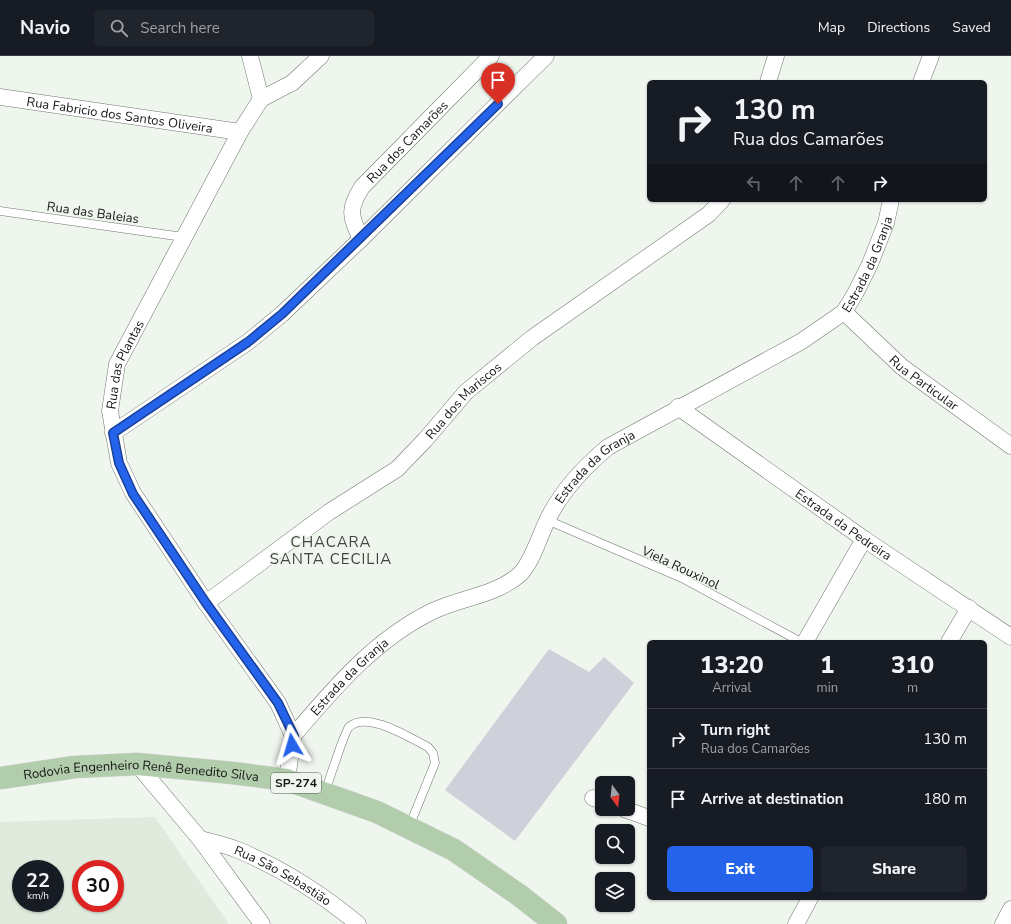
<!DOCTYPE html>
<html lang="en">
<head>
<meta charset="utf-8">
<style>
  :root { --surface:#171b24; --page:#20242c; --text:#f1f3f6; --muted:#9ea1a6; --line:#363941; --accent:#2563eb }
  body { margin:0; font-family:"Nunito Sans",sans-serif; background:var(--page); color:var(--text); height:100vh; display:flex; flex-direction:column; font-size:15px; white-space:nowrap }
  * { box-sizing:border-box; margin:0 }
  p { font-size:13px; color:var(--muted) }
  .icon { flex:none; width:22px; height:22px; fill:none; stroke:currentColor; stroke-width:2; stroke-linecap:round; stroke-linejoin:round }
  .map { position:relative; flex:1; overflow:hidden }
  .details { position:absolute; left:647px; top:584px; width:340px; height:260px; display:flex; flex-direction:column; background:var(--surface); border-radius:6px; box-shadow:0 1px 3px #0004 }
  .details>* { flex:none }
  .hud { position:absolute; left:647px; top:24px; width:340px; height:122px; border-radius:6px; box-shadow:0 1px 3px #0004; background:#171b24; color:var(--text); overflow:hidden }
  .needle { width:26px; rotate:165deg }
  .tools { position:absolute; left:595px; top:720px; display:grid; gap:8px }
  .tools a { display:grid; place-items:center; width:40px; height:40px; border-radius:6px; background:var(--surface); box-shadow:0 1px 3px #0004; font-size:20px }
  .speed { position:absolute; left:12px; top:804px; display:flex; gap:8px; font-size:20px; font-weight:700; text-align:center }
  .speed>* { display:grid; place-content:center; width:52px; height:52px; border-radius:50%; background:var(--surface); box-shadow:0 1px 3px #0004; line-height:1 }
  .speed small { font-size:10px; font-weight:400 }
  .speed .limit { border:6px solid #d22; background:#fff; color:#111 }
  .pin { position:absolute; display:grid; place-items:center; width:34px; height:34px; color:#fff; margin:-41px -17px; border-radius:50% 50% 50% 0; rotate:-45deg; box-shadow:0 0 4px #0007 }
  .pin .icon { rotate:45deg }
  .me { position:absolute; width:44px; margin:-22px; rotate:353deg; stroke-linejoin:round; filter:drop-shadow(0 0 3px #0008) }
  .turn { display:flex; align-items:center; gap:14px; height:84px; padding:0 20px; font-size:18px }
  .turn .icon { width:52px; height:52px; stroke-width:2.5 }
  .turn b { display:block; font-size:28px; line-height:34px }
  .lanes { display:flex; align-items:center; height:38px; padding:0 20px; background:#0003; justify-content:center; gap:20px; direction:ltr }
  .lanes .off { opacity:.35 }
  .eta { display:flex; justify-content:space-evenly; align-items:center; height:68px; text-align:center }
  .eta b { font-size:24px; font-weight:800; line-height:28px }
  .primary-button { display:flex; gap:8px; margin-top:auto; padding:8px 20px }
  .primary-button a { flex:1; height:46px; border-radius:6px; background:var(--accent); color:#fff; font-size:16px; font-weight:800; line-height:46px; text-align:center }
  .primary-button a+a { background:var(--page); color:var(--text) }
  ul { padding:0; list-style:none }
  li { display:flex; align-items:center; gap:12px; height:60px; padding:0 20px; border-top:1px solid var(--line) }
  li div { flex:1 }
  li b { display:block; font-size:15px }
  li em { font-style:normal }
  header { display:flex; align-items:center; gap:24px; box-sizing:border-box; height:56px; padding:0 20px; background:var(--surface); border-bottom:1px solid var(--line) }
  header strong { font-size:19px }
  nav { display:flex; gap:22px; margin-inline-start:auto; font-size:14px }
  .search { width:280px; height:36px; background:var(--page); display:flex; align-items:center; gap:10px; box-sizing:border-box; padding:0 14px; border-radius:6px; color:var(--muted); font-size:15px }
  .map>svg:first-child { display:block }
  .built { fill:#e0ebdd; fill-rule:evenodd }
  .building { fill:#cfd0d9 }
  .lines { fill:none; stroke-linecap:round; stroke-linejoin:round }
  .lane-casing { stroke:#70766f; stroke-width:9 }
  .street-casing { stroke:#70766f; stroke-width:17 }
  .primary-casing { stroke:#d0d1d0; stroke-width:23 }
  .lane { stroke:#fff; stroke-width:8 }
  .street { stroke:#fff; stroke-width:16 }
  .primary { stroke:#b2cdab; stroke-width:22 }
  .route-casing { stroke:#184099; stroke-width:10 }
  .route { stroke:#2563eb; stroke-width:7 }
  .labels { text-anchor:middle; stroke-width:3; stroke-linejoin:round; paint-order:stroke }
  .shield { fill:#eff6ee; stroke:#575b57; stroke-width:1 }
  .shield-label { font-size:12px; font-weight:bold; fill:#161816 }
  .street-label { font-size:13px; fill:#161816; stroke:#eff6ee }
  .quarter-label { font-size:15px; letter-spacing:1px; fill:#3f443d; stroke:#eff6ee }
</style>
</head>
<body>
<header>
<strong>Navio</strong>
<div class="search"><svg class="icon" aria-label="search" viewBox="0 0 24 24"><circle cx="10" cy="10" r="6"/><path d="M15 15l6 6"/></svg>Search here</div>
<nav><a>Map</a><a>Directions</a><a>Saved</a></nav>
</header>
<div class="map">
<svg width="1011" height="868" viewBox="0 0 1011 868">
  <rect width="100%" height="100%" fill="#eff6ee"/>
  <!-- built -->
  <path class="built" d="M155 761 229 868H0V766ZM21 813H55V847H21ZM81 813H115V847H81Z"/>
  <!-- building -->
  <polygon class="building" points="549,593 589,616 604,601 634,627 515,785 445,734"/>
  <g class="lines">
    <defs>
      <g id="lane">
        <polyline points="0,155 183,181"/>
        <polyline points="547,464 682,522 801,586"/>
        <path d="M325 737C328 727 345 675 349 671 367 654 410 682 428 691L433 697 435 707 409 771"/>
      </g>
      <g id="street">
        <polyline points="250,0 261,43"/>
        <polyline points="768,26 776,0"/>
        <polyline points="921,26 931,0"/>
        <path id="s1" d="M0 41 240 76"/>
        <path id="s2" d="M361 183C350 160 348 153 362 131L491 0"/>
        <path id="s3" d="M844 256 902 311 1011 390"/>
        <path id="s4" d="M678 351 864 483 1011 581"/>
        <polyline points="113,377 248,286 282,258 361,183 546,0"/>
        <path id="s5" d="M206 547 329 456 397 413 425 384 466 336 532 282 709 158 722 144"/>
        <polyline points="805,586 864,483"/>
        <polyline points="949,586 969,552"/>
        <path id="s6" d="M293 680C334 632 375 583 433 555 460 542 496 539 519 519 531 509 540 479 547 465 561 435 583 412 608 391L802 285 844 256 856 236 870 208 886 167 891 144"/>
        <polyline points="137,708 200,783 262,868"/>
        <path id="s7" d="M287 724 293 680 278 647 206 547 133 437 119 407 110 355 117 308 240 76 261 43 292 27 321 0"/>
        <polyline points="593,742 602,745"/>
        <polyline points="624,753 649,762"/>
        <path id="s8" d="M200 783C212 786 226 789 238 794 281 812 322 838 358 868"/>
        <polyline points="796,868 810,842"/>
        <polyline points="1003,868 1011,853"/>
      </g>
      <g id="primary">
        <path id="s9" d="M0 722 75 711 137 708 233 717 287 724 377 756 454 794 519 839 556 868"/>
      </g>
    </defs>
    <!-- lane casing -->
    <use href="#lane" class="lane-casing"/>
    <!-- street casing -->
    <use href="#street" class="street-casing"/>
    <!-- primary casing -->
    <use href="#primary" class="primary-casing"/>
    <!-- lane -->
    <use href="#lane" class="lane"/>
    <!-- street -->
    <use href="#street" class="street"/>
    <!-- primary -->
    <use href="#primary" class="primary"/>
  </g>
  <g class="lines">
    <defs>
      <polyline id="route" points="292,689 294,680 278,647 206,547 133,438 119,407 113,377 248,286 282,258 498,48"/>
    </defs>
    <!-- route casing -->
    <use href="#route" class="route-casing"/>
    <!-- route -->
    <use href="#route" class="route"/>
  </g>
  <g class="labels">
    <!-- shield labels -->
    <rect class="shield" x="271" y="717" width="50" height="20" rx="3"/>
    <g class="shield-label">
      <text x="296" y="731">SP-274</text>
    </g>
    <!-- street labels -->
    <g class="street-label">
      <text dy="5" stroke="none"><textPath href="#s1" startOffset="121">Rua Fabricio dos Santos Oliveira</textPath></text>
      <text dy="5" stroke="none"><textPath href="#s2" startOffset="120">Rua dos Camarões</textPath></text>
      <text transform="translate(93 156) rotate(8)" y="5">Rua das Baleias</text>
      <text dy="5" stroke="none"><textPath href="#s6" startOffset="766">Estrada da Granja</textPath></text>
      <text dy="5" stroke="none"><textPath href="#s7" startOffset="471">Rua das Plantas</textPath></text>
      <text dy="5" stroke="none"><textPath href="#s3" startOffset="107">Rua Particular</textPath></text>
      <text dy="5" stroke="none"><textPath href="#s5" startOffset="329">Rua dos Mariscos</textPath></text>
      <text dy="5" stroke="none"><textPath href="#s6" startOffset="418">Estrada da Granja</textPath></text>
      <text dy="5" stroke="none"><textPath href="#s4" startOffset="203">Estrada da Pedreira</textPath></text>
      <text transform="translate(681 511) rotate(25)" y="5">Viela Rouxinol</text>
      <text dy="5" stroke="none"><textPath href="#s6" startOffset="82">Estrada da Granja</textPath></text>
      <text dy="5" stroke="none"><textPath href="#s9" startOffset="142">Rodovia Engenheiro Renê Benedito Silva</textPath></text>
      <text dy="5" stroke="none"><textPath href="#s8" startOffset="91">Rua São Sebastião</textPath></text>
    </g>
    <!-- quarter labels -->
    <g class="quarter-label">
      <text x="331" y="491">CHACARA<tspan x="331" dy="17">SANTA CECILIA</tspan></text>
    </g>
  </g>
</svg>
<div class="tools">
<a><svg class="needle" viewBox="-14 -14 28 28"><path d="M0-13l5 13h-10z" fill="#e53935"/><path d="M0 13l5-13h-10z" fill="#9ea1a6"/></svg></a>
<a><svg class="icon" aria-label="search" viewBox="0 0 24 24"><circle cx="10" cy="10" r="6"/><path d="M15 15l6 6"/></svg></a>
<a><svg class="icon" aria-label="layers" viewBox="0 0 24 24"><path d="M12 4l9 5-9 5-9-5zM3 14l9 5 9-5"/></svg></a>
</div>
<div class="speed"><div>22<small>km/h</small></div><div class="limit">30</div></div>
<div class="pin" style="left:498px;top:48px;background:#d93025"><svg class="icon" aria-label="arrive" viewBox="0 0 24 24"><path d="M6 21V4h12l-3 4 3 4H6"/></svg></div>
<svg class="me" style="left:292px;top:689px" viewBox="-20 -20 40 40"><path d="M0-17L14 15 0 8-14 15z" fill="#2563eb" stroke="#fff" stroke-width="4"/></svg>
<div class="hud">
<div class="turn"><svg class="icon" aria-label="right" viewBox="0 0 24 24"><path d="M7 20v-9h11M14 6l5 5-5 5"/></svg><div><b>130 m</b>Rua dos Camarões</div></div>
<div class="lanes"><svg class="icon off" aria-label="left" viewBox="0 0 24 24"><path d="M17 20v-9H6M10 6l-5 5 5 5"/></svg><svg class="icon off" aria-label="ahead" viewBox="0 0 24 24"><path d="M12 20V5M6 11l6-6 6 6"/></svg><svg class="icon off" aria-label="ahead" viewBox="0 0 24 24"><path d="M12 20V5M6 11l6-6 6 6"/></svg><svg class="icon" aria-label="right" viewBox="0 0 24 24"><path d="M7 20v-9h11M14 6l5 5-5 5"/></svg></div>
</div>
<section class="details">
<div class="eta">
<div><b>13:20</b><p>Arrival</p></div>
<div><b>1</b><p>min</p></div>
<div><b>310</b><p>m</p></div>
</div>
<ul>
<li><svg class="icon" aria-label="right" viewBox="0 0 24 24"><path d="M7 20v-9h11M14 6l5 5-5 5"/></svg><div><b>Turn right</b><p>Rua dos Camarões</p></div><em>130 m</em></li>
<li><svg class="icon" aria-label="arrive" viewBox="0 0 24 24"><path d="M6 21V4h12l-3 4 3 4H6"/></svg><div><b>Arrive at destination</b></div><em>180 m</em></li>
</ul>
<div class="primary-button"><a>Exit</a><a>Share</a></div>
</section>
</div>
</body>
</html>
